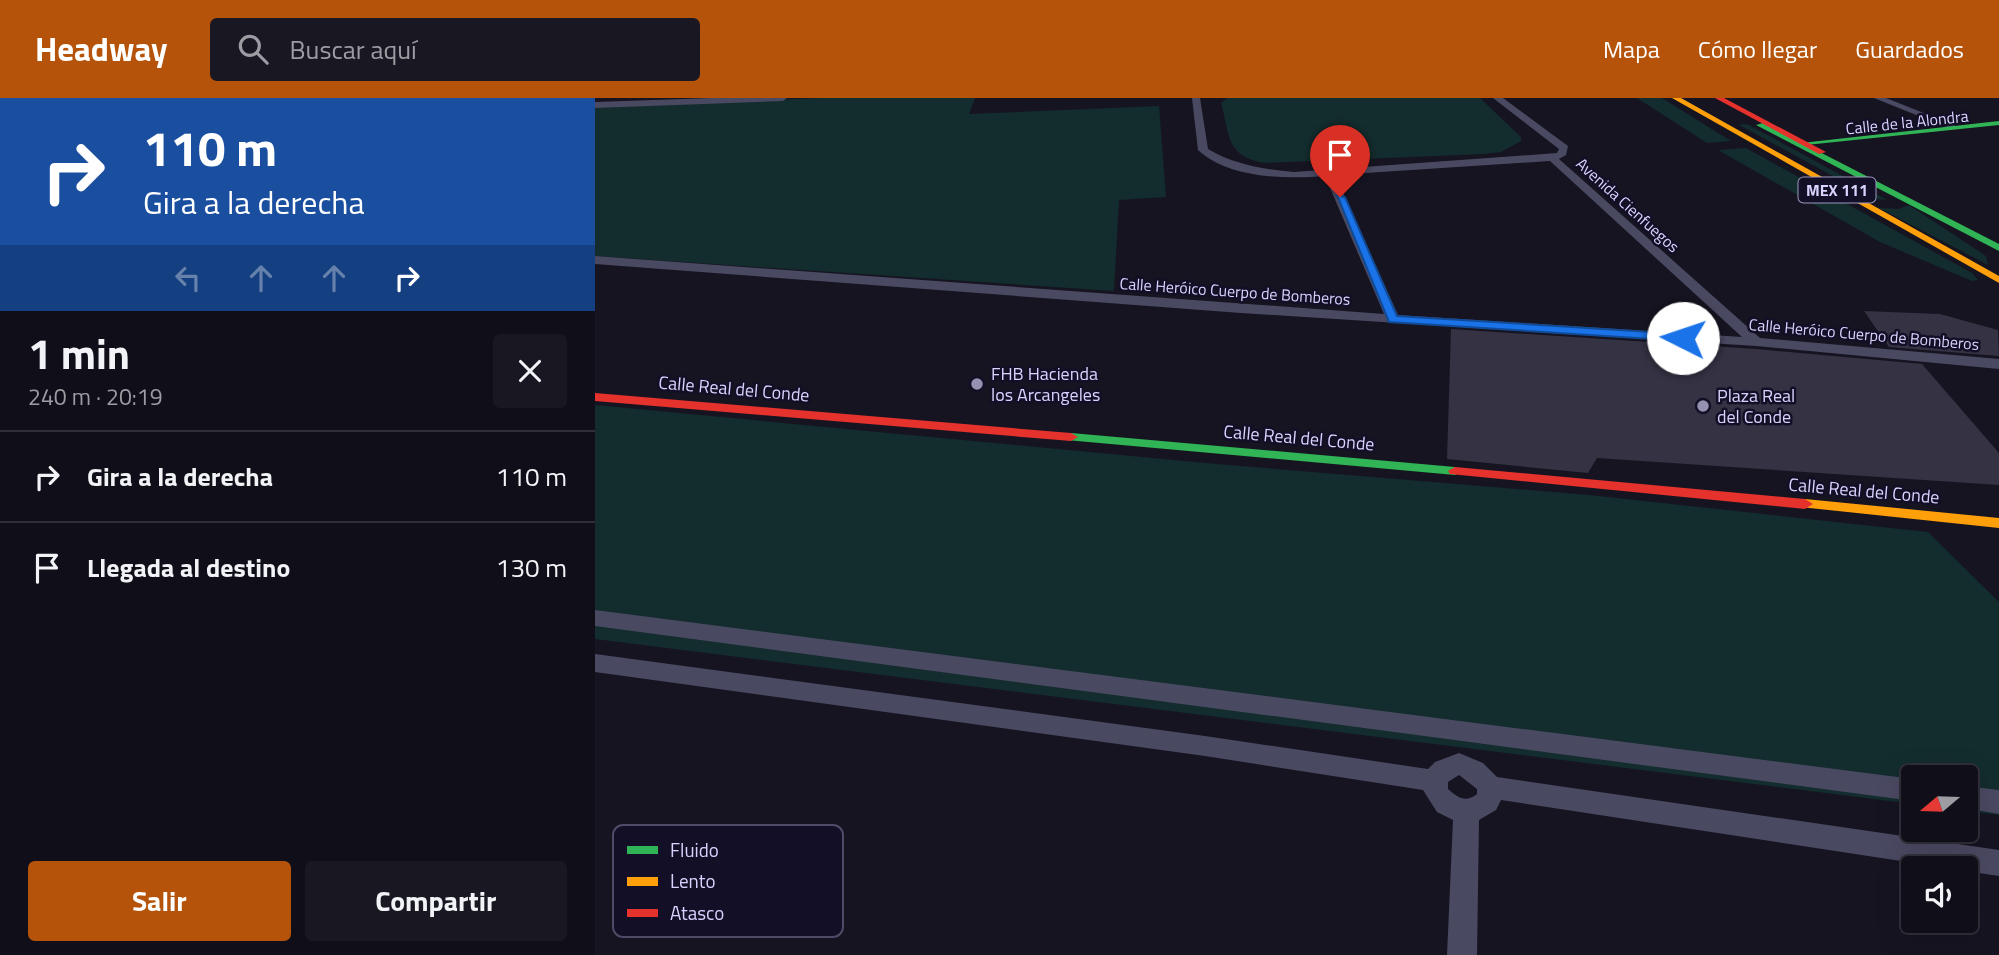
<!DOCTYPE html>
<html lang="es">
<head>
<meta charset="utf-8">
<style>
  :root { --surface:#100f19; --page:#191822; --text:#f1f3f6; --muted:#9c9ca2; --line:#302f38; --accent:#b45309 }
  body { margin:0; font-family:"Titillium Web",sans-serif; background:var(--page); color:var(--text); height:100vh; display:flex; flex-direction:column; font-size:26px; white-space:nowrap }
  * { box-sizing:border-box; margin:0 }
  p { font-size:23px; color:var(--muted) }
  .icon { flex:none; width:38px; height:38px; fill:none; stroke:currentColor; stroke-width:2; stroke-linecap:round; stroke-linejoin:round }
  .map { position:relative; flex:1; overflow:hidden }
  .side { display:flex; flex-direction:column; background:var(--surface); width:595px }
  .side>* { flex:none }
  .banner { background:#1a4fa0; color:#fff; overflow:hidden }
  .needle { width:46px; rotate:251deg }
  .tools { position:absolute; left:1306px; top:667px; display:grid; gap:14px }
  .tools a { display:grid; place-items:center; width:77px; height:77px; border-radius:7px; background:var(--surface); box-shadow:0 7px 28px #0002,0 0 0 2px var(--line); font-size:35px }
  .pin { position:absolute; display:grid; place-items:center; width:60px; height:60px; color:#fff; margin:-72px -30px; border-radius:50% 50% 50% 0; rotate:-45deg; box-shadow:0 0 7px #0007 }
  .pin .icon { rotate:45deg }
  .me { position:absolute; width:77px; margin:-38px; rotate:274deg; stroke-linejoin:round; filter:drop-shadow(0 0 5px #0008) }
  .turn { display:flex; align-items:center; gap:24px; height:147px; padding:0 28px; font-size:32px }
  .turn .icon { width:91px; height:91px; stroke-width:2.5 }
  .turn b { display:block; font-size:49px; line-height:60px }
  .lanes { display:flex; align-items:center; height:66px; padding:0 28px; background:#0003; justify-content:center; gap:35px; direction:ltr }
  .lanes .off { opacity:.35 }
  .round { display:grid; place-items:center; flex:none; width:74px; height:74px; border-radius:7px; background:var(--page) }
  .headline { display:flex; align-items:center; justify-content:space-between; height:119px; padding:0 28px }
  h1 { font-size:42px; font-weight:700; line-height:52px }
  .action { display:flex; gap:14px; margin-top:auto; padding:14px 28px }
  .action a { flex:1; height:80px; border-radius:7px; background:var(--accent); color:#fff; font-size:28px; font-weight:700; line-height:80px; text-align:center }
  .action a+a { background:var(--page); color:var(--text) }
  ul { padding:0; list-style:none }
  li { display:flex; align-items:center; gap:21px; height:91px; padding:0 28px; border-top:2px solid var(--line) }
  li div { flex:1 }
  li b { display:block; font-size:26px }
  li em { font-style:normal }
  header { display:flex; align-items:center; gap:42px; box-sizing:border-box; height:98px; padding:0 35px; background:var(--accent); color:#fff }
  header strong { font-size:33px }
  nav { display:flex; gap:38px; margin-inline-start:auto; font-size:24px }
  .search { width:490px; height:63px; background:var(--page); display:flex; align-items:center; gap:18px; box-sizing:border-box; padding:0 24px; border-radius:7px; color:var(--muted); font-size:26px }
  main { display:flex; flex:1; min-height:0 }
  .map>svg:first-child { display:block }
  .green { fill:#132c2d }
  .building { fill:#343243 }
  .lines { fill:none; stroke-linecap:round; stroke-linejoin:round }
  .street { fill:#4a4962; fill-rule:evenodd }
  .fast { fill:#30b455; fill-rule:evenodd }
  .slow { fill:#ff9f0a; fill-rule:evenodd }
  .jam { fill:#e5322d; fill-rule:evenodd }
  .route { fill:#1a73e8; stroke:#114b97; stroke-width:2 }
  .poi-dot { fill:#9591b1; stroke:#130f26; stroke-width:2.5 }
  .labels { text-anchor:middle; stroke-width:5; stroke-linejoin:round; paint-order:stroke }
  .far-street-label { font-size:16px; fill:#d9d4ff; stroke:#130f26 }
  .shield { fill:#130f26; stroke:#9e99be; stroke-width:2 }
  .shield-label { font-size:16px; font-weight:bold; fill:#d9d4ff }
  .poi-label { font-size:18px; fill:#d9d4ff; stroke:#130f26; text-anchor:start }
  .street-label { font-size:18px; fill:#d9d4ff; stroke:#130f26 }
  .key { fill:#130f26; stroke:#4e4a67; stroke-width:2 }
  .key-label { font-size:19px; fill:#d9d4ff }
</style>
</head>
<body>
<header>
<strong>Headway</strong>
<div class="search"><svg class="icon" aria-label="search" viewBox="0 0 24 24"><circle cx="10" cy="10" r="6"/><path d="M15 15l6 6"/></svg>Buscar aquí</div>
<nav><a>Mapa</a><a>Cómo llegar</a><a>Guardados</a></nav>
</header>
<main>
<section class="side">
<div class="banner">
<div class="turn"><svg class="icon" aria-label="right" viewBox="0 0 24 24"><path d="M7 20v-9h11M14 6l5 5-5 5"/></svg><div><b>110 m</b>Gira a la derecha</div></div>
<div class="lanes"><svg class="icon off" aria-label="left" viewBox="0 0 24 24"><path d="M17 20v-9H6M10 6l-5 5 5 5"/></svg><svg class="icon off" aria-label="ahead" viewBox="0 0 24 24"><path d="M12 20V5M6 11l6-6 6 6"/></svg><svg class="icon off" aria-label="ahead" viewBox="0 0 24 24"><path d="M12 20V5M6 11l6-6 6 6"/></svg><svg class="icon" aria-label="right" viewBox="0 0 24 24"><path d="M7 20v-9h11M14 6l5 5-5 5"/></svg></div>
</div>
<div class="headline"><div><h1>1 min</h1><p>240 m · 20:19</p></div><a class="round"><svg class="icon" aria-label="close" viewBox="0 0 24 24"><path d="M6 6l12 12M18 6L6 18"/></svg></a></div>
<ul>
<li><svg class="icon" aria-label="right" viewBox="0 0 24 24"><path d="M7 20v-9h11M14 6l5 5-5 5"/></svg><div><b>Gira a la derecha</b></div><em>110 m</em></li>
<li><svg class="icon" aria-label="arrive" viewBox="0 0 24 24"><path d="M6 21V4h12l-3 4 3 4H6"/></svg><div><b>Llegada al destino</b></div><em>130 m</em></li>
</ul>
<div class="action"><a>Salir</a><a>Compartir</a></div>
</section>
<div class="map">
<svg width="1404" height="857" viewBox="0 0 1404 857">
  <rect width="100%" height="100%" fill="#161421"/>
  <!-- green -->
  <g class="green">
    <polygon points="225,0 380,0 374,16 564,8 571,99 524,102 519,193 0,158 0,9"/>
    <path d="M632 0H885L926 39V43L906 54 889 56 670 65C631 59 635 38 626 5Z"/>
    <polygon points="1042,0 1067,0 1136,43 1112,45"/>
    <polygon points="1148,26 1154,27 1292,102 1280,101 1144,27"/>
    <polygon points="1151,50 1377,175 1383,182 1377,183 1285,144 1123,52"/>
    <polygon points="1314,107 1391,158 1393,167 1284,110 1303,111"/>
    <polygon points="0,307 610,365 994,397 1333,434 1404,504 1404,717 1370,713 1370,679 1318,679 1318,706 0,541"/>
  </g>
  <!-- building -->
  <g class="building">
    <polygon points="1269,213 1345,216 1403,232 1404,258 1294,249"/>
    <polygon points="856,231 1161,251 1327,266 1404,355 1404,387 1002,360 993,375 852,361"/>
  </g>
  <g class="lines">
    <!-- street -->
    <g class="street">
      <polygon points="117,0 192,0 188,3 0,10 0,4"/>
      <path d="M597 0H605L613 51C640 67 668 71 699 74L962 55 964 51 898 0H908L973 48 971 57 964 61 1165 240 1404 261V271L1161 248 646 215 0 166V158L789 216 730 78C690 81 635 81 603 52ZM955 63 1147 239 803 217 740 77Z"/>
      <polygon points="1279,0 1291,0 1364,29 1356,31"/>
      <polygon points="0,512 1318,681 1318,703 0,528"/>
      <path d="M0 556 610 638 833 671 840 664 864 655 888 665 902 679 1404 752V778L1370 773V770H1352L906 702 901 712 884 722 882 857H852L858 722 842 714 828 692 610 658 0 574ZM864 677 882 691V696C871 705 863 700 853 691V684Z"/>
      <polygon points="1370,688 1404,692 1404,716 1370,710"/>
    </g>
    <!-- fast -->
    <g class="fast">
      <polygon points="1404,23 1404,27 1211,47 1404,146 1404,153 1161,27 1168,25 1206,45"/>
      <polygon points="476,335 860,369 867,373 860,377 471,342 469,339 471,336"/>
    </g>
    <!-- slow -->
    <g class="slow">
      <polygon points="1077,0 1086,0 1404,178 1404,185"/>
      <polygon points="1210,401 1404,420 1404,430 1205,409 1202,406"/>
    </g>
    <!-- jam -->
    <g class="jam">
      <polygon points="1120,0 1129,0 1231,54 1224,56"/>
      <polygon points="0,295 476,335 483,339 476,343 0,303"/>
      <polygon points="860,369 1210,401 1218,406 1210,411 855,376 853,373"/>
    </g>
  </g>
  <!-- route -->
  <polygon class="route" points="742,97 750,99 802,218 1088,236 1094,240 1088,243 794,224"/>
  <!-- markers -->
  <g class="poi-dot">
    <circle cx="382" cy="286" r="7"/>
    <circle cx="1108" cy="308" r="7"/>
  </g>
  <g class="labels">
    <!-- far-street labels -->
    <g class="far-street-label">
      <text transform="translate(1312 24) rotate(-6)" y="6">Calle de la Alondra</text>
      <text transform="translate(1033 107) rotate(42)" y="6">Avenida Cienfuegos</text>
      <text transform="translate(640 193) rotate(4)" y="6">Calle Heróico Cuerpo de Bomberos</text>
      <text transform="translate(1269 236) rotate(5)" y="6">Calle Heróico Cuerpo de Bomberos</text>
    </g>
    <!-- shield labels -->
    <rect class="shield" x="1203.5" y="79.5" width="77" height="25" rx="5"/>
    <g class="shield-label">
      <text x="1242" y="98">MEX 111</text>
    </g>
    <!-- poi labels -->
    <g class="poi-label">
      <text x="396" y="282">FHB Hacienda<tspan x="396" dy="21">los Arcangeles</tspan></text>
      <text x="1122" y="304">Plaza Real<tspan x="1122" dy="21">del Conde</tspan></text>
    </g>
    <!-- street labels -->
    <g class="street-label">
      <text transform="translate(139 291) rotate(5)" y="6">Calle Real del Conde</text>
      <text transform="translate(704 340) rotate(5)" y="6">Calle Real del Conde</text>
      <text transform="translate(1269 393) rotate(5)" y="6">Calle Real del Conde</text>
    </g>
  </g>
  <!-- legend -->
  <rect x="18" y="727" width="230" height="112" rx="10" class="key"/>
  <rect x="32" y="748" width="31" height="8" fill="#30b455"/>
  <rect x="32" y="779" width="31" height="9" fill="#ff9f0a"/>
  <rect x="32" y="811" width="31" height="8" fill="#e5322d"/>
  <g class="key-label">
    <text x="75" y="759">Fluido</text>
    <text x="75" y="790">Lento</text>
    <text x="75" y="822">Atasco</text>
  </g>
</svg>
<div class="tools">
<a><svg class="needle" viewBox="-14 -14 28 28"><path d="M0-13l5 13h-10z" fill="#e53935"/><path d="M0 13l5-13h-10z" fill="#9c9ca2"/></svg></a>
<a><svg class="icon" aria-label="sound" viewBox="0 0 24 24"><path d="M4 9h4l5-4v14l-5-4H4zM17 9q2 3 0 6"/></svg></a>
</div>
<div class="pin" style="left:745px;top:99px;background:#d93025"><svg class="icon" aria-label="arrive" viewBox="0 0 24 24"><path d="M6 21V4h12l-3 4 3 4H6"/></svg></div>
<svg class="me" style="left:1088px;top:240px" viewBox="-20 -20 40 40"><circle r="19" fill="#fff"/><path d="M0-13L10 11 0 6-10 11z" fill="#1a73e8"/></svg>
</div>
</main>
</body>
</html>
